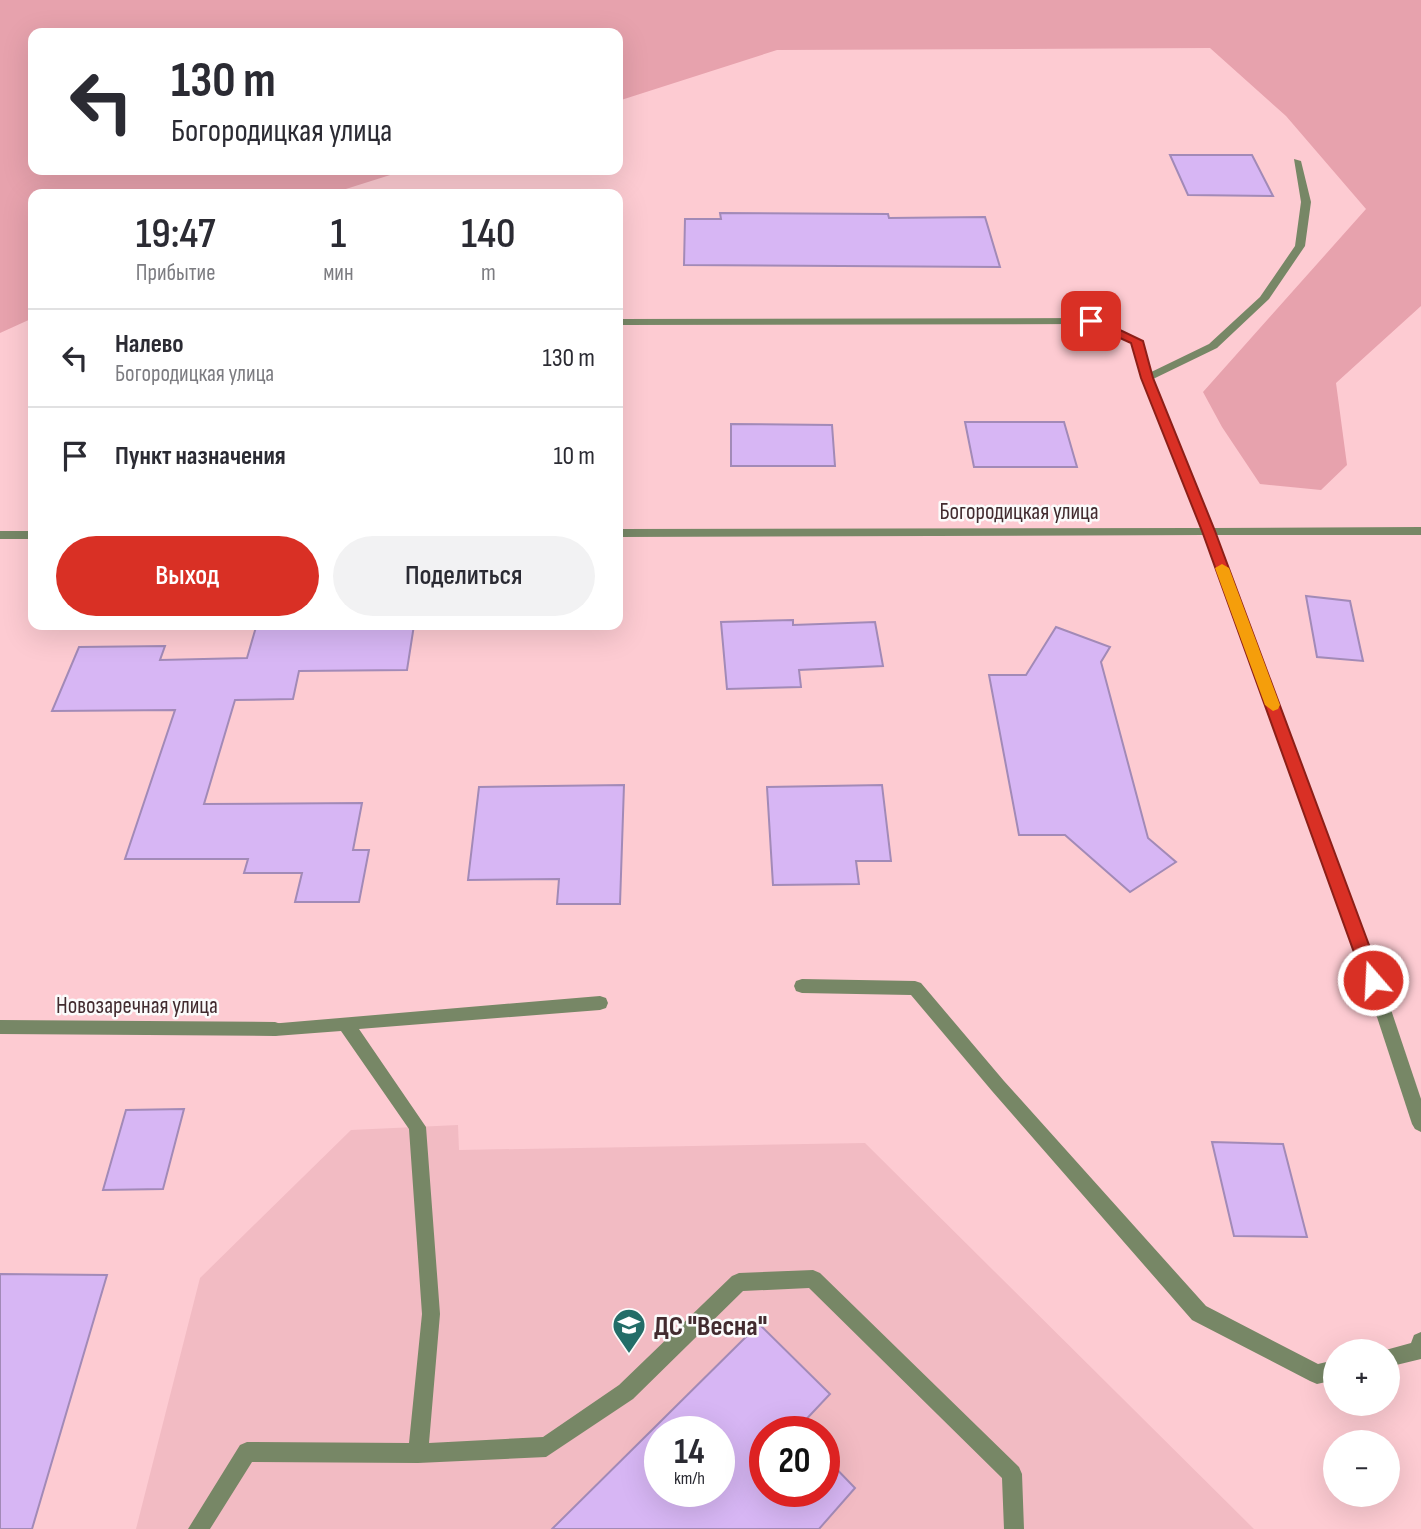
<!DOCTYPE html>
<html lang="ru">
<head>
<meta charset="utf-8">
<style>
  :root { --surface:#fff; --page:#f2f2f3; --text:#2b2b33; --muted:#7c7c81; --line:#e1e1e2; --accent:#d93025 }
  body { margin:0; font-family:"Sofia Sans Condensed",sans-serif; background:var(--page); color:var(--text); height:100vh; display:flex; flex-direction:column; font-size:26px; white-space:nowrap }
  * { box-sizing:border-box; margin:0 }
  p { font-size:23px; color:var(--muted) }
  .icon { flex:none; width:38px; height:38px; fill:none; stroke:currentColor; stroke-width:2; stroke-linecap:round; stroke-linejoin:round }
  .map { position:relative; flex:1; overflow:hidden }
  .panel { position:absolute; left:28px; top:189px; width:595px; height:441px; display:flex; flex-direction:column; background:var(--surface); border-radius:14px; box-shadow:0 7px 28px #0002 }
  .panel>* { flex:none }
  .top-card { position:absolute; left:28px; top:28px; width:595px; height:147px; border-radius:14px; box-shadow:0 7px 28px #0002; background:#fff; color:var(--text); overflow:hidden }
  .buttons { position:absolute; left:1323px; top:1339px; display:grid; gap:14px }
  .buttons a { display:grid; place-items:center; width:77px; height:77px; border-radius:50%; background:var(--surface); box-shadow:0 7px 28px #0002; font-size:35px }
  .speed { position:absolute; left:644px; top:1416px; display:flex; gap:14px; font-size:35px; font-weight:700; text-align:center }
  .speed>* { display:grid; place-content:center; width:91px; height:91px; border-radius:50%; background:var(--surface); box-shadow:0 7px 28px #0002; line-height:1 }
  .speed small { font-size:18px; font-weight:400 }
  .speed .limit { border:10px solid #d22; background:#fff; color:#111 }
  .pin { position:absolute; display:grid; place-items:center; width:60px; height:60px; color:#fff; margin:-30px; border-radius:14px; box-shadow:0 4px 10px #0006 }
  .me { position:absolute; width:77px; margin:-38px; rotate:341deg; stroke-linejoin:round; filter:drop-shadow(0 0 5px #0008) }
  .turn { display:flex; align-items:center; gap:24px; height:147px; padding:0 28px; font-size:32px }
  .turn .icon { width:91px; height:91px; stroke-width:2.5 }
  .turn b { display:block; font-size:49px; line-height:60px }
  .eta { display:flex; justify-content:space-evenly; align-items:center; height:119px; text-align:center }
  .eta b { font-size:42px; font-weight:600; line-height:49px }
  .primary-button { display:flex; gap:14px; margin-top:auto; padding:14px 28px }
  .primary-button a { flex:1; height:80px; border-radius:42px; background:var(--accent); color:#fff; font-size:28px; font-weight:600; line-height:80px; text-align:center }
  .primary-button a+a { background:var(--page); color:var(--text) }
  ul { padding:0; list-style:none }
  li { display:flex; align-items:center; gap:21px; height:98px; padding:0 28px; border-top:2px solid var(--line) }
  li div { flex:1 }
  li b { display:block; font-size:26px }
  li em { font-style:normal }
  .map>svg:first-child { display:block }
  .built { fill:#f2bbc3; fill-rule:evenodd }
  .green { fill:#e7a2ad }
  .building { fill:#d7b6f4; stroke:#a28ab7; stroke-width:2; fill-rule:evenodd }
  .lines { fill:none; stroke-linecap:round; stroke-linejoin:round }
  .service { fill:#778766; fill-rule:evenodd }
  .minor { fill:#778766; fill-rule:evenodd }
  .route { fill:#d93025; stroke:#8d1f18; stroke-width:2 }
  .slow { fill:#f59e0b }
  .labels { text-anchor:middle; stroke-width:5; stroke-linejoin:round; paint-order:stroke }
  .street-label { font-size:23px; fill:#422b2f; stroke:#fbfbfb }
  .near-poi-label { font-size:28px; font-weight:bold; fill:#422b2f; stroke:#fbfbfb; text-anchor:start }
</style>
</head>
<body>
<div class="map">
<svg width="1421" height="1529" viewBox="0 0 1421 1529">
  <rect width="100%" height="100%" fill="#fdcbd2"/>
  <!-- built -->
  <path class="built" d="M458 1125 459 1150 865 1143 1254 1529H136L200 1278 351 1130ZM660 1432H719V1491H660ZM765 1432H824V1491H765Z"/>
  <!-- green -->
  <polygon class="green" points="0,0 1421,0 1421,306 1336,383 1347,465 1321,490 1260,484 1222,427 1203,392 1366,209 1286,116 1210,48 777,50 618,101 618,33 33,33 33,170 406,170 330,194 33,194 33,318 0,333"/>
  <!-- building -->
  <g class="building">
    <polygon points="1170,155 1252,155 1273,196 1188,195"/>
    <polygon points="720,213 888,214 889,218 985,217 1000,267 684,265 685,219 721,219"/>
    <polygon points="965,422 1064,422 1077,467 974,467"/>
    <polygon points="731,424 832,425 835,466 731,466"/>
    <polygon points="1306,596 1350,601 1363,661 1317,657"/>
    <polygon points="793,620 793,625 875,622 883,666 799,670 801,687 727,689 721,622"/>
    <polygon points="414,625 407,670 299,671 293,699 235,700 204,804 362,803 353,850 369,850 359,902 295,902 302,873 244,873 248,859 125,859 175,710 52,711 79,647 165,646 160,660 247,658 256,627"/>
    <polygon points="1056,627 1110,647 1101,662 1148,838 1176,862 1130,892 1065,835 1019,835 989,675 1026,675"/>
    <polygon points="624,785 620,904 557,904 559,879 468,880 479,787"/>
    <polygon points="882,785 891,861 856,861 859,884 773,885 767,787"/>
    <polygon points="184,1109 163,1189 103,1190 126,1110"/>
    <polygon points="1212,1142 1283,1144 1307,1237 1234,1236"/>
    <polygon points="0,1274 107,1275 32,1529 0,1529"/>
    <path d="M759 1324 830 1394 798 1428 802 1432H765V1491H824V1456L855 1488 819 1529H552ZM660 1432H719V1491H660Z"/>
  </g>
  <g class="lines">
    <!-- service -->
    <g class="service">
      <polygon points="1294,159 1301,161 1311,202 1305,246 1269,299 1217,348 1151,380 1143,380 1143,376 1209,344 1260,297 1295,246 1301,202"/>
      <polygon points="1365,949 1371,951 1373,956 1421,1099 1421,1132 1415,1129 1412,1124 1357,956 1359,951"/>
      <polygon points="802,979 915,981 921,983 1004,1081 1206,1306 1318,1364 1335,1360 1335,1380 1317,1384 1310,1381 1192,1320 992,1091 911,995 802,993 796,991 794,986 796,981"/>
      <polygon points="600,996 606,998 608,1003 606,1008 600,1010 359,1029 426,1127 440,1314 429,1443 543,1437 619,1385 732,1276 739,1273 813,1270 820,1273 1019,1467 1022,1474 1024,1529 1004,1529 1002,1478 809,1288 743,1291 633,1399 546,1457 418,1463 252,1462 210,1529 188,1529 240,1445 247,1442 409,1443 422,1314 409,1129 341,1031 275,1036 269,1034 267,1029 269,1024"/>
      <polygon points="1421,1332 1421,1359 1388,1367 1388,1351 1382,1351 1411,1343 1414,1335"/>
    </g>
    <!-- minor -->
    <g class="minor">
      <polygon points="1091,318 1142,341 1152,378 1213,528 1421,527 1421,535 1216,535 1373,956 1371,961 1365,963 1359,961 1357,956 1204,535 618,537 618,529 1201,528 1142,378 1132,343 1089,324 618,325 618,319"/>
      <rect x="0" y="531" width="33" height="8"/>
      <polygon points="0,1020 275,1022 281,1024 283,1029 281,1034 275,1036 0,1034"/>
    </g>
  </g>
  <!-- route -->
  <polygon class="route" points="1087,318 1095,318 1143,341 1153,378 1215,531 1382,980 1380,986 1373,988 1367,986 1364,980 1202,531 1141,378 1131,343 1087,323"/>
  <!-- slow -->
  <polygon class="slow" points="1222,564 1229,568 1280,705 1278,709 1273,711 1265,705 1215,568"/>
  <!-- icons -->
  <defs>
    <symbol id="school-pin" viewBox="-11 -11 22 30"><path d="M0 17L-7.5 6A9.5 9.5 0 1 1 7.5 6Z" fill="#236d68" stroke="#fbfbfb"/><path d="M0-5L7-2L0 1L-7-2ZM-4 1L0 2.5L4 1V4Q0 6-4 4Z" fill="#fff"/></symbol>
  </defs>
  <g fill-rule="evenodd">
    <use href="#school-pin" x="610" y="1306" width="38" height="52"/>
  </g>
  <g class="labels">
    <!-- street labels -->
    <g class="street-label">
      <text x="1019" y="519">Богородицкая улица</text>
      <text x="137" y="1013">Новозаречная улица</text>
    </g>
    <!-- near-poi labels -->
    <g class="near-poi-label">
      <text x="654" y="1335">ДС "Весна"</text>
    </g>
  </g>
</svg>
<div class="buttons">
<a>+</a>
<a>−</a>
</div>
<div class="speed"><div>14<small>km/h</small></div><div class="limit">20</div></div>
<div class="pin" style="left:1091px;top:321px;background:#d93025"><svg class="icon" aria-label="arrive" viewBox="0 0 24 24"><path d="M6 21V4h12l-3 4 3 4H6"/></svg></div>
<svg class="me" style="left:1373px;top:980px" viewBox="-20 -20 40 40"><circle r="17" fill="#d93025" stroke="#fff" stroke-width="3"/><path d="M0-11L8 9 0 5-8 9z" fill="#fff"/></svg>
<div class="top-card">
<div class="turn"><svg class="icon" aria-label="left" viewBox="0 0 24 24"><path d="M17 20v-9H6M10 6l-5 5 5 5"/></svg><div><b>130 m</b>Богородицкая улица</div></div>
</div>
<section class="panel">
<div class="eta">
<div><b>19:47</b><p>Прибытие</p></div>
<div><b>1</b><p>мин</p></div>
<div><b>140</b><p>m</p></div>
</div>
<ul>
<li><svg class="icon" aria-label="left" viewBox="0 0 24 24"><path d="M17 20v-9H6M10 6l-5 5 5 5"/></svg><div><b>Налево</b><p>Богородицкая улица</p></div><em>130 m</em></li>
<li><svg class="icon" aria-label="arrive" viewBox="0 0 24 24"><path d="M6 21V4h12l-3 4 3 4H6"/></svg><div><b>Пункт назначения</b></div><em>10 m</em></li>
</ul>
<div class="primary-button"><a>Выход</a><a>Поделиться</a></div>
</section>
</div>
</body>
</html>
